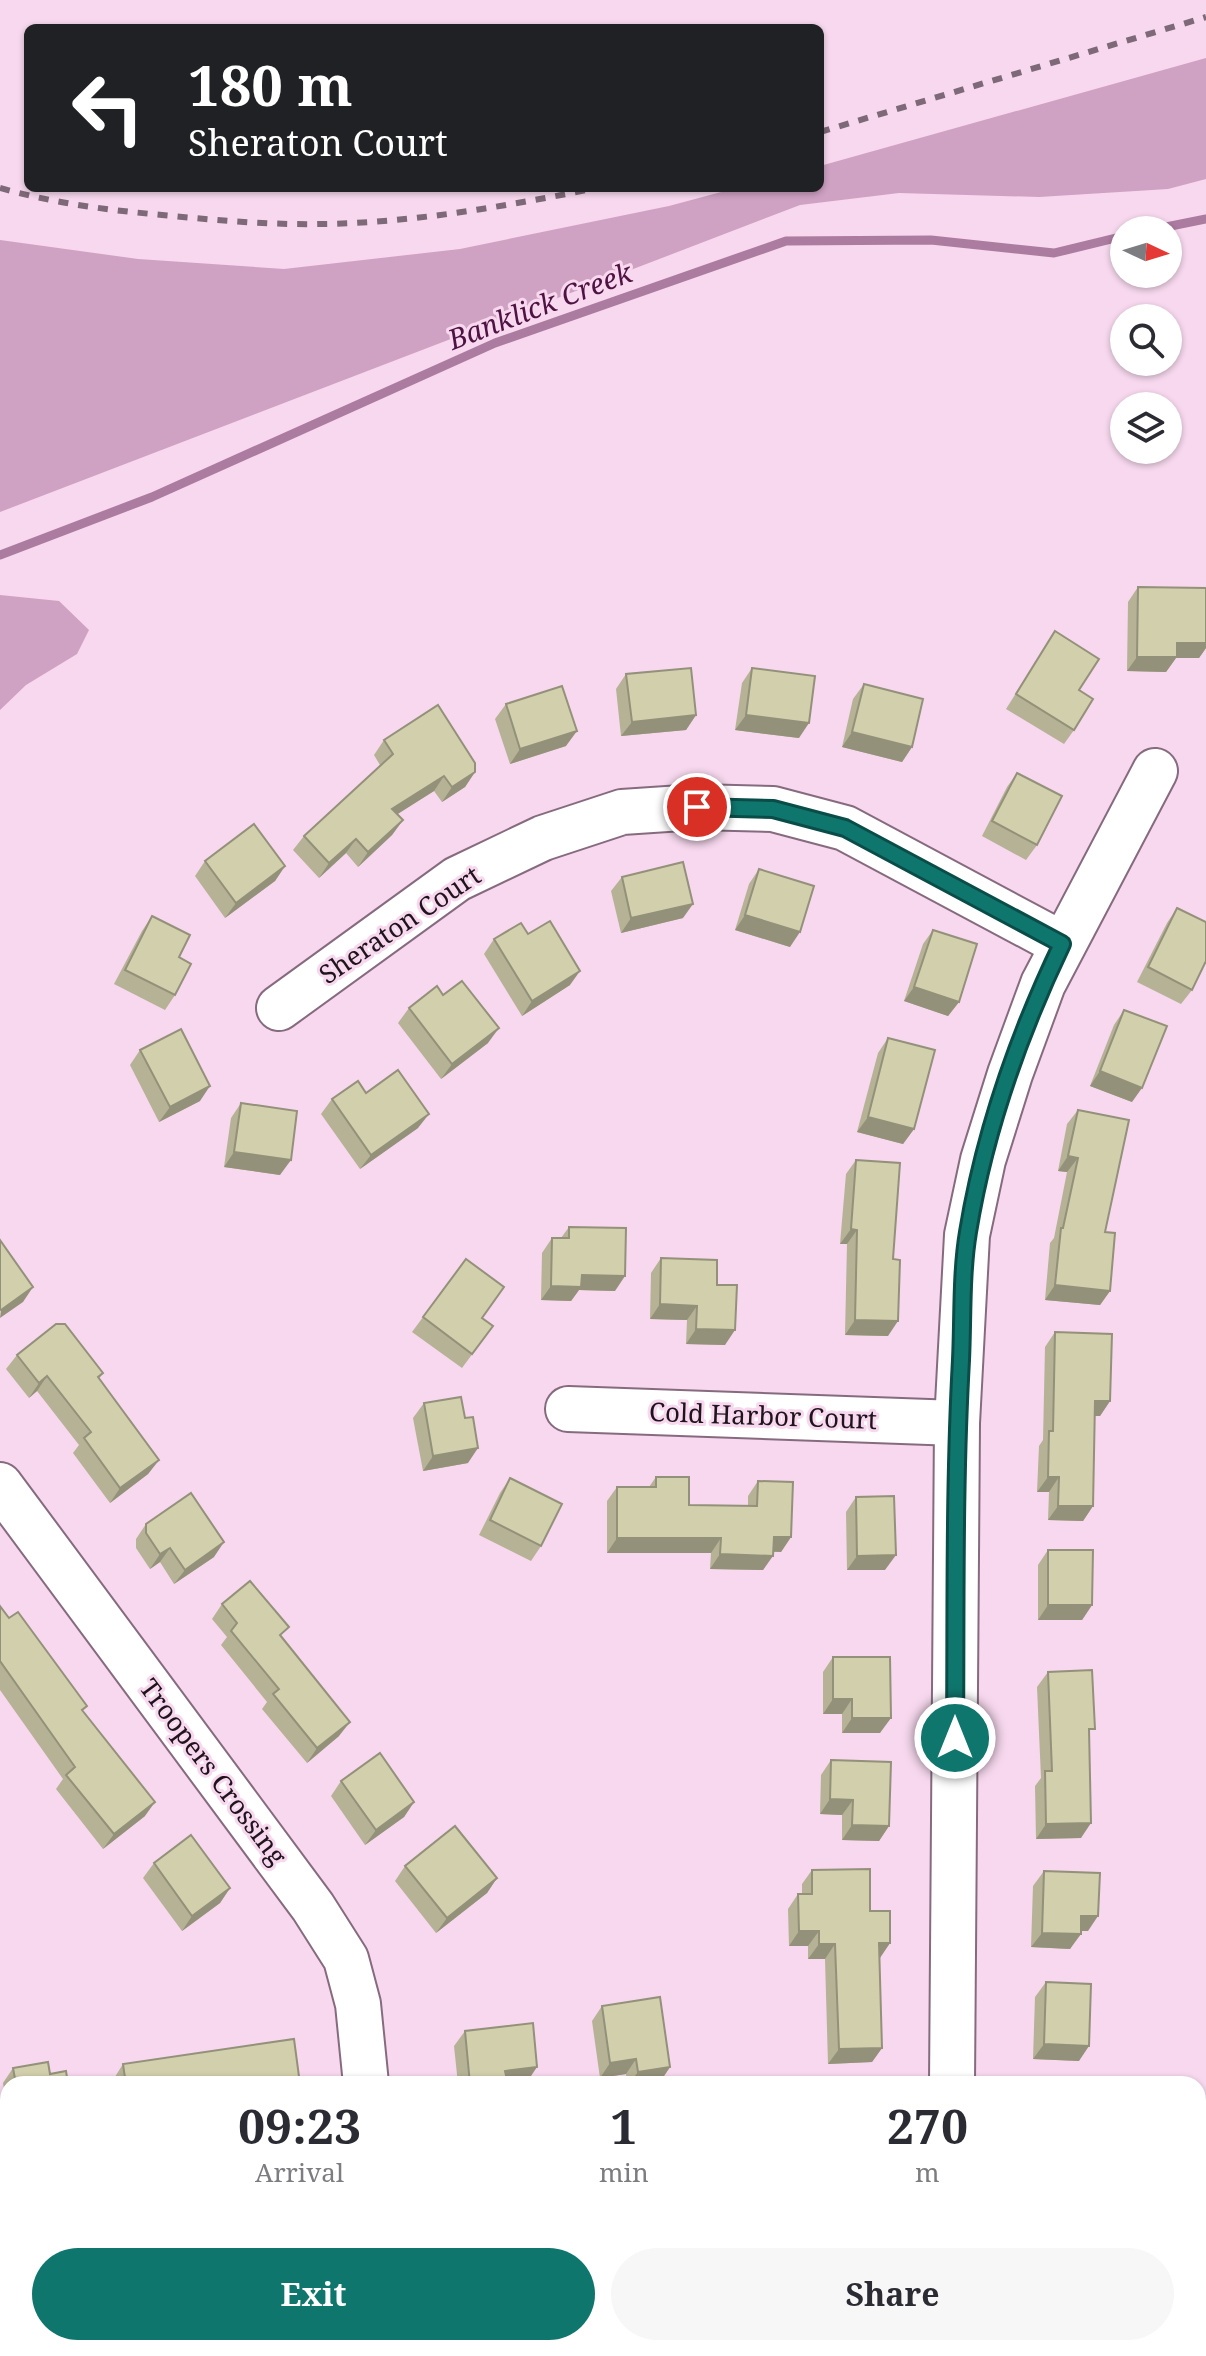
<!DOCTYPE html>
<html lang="en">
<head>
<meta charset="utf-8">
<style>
  :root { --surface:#fff; --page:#f7f7f7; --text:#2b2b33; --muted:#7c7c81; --accent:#0f766e }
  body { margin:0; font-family:"Noto Serif",serif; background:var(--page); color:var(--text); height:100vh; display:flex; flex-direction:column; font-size:30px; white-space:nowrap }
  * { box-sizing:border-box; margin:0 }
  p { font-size:26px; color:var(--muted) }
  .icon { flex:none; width:44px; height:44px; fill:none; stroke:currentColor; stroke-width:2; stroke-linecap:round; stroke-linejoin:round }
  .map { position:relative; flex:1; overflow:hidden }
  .side { position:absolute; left:0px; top:2076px; width:1206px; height:280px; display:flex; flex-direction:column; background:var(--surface); border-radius:24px 24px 0 0; box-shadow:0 2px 6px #0004 }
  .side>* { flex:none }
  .guide { position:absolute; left:24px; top:24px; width:800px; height:168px; border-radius:12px; box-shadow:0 2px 6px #0004; background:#202124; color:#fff; overflow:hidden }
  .needle { width:52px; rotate:94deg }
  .controls { position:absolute; left:1110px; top:216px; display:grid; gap:16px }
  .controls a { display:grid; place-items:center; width:72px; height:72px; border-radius:50%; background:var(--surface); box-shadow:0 2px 6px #0004; font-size:40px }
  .pin { position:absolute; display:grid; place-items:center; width:68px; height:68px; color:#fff; margin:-34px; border:4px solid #fff; border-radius:50%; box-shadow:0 2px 8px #0007 }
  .me { position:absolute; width:88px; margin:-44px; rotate:0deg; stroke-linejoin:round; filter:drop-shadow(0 0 6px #0008) }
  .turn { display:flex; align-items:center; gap:28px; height:168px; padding:0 32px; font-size:36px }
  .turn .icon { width:104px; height:104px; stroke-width:2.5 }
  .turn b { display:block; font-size:56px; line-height:68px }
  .eta { display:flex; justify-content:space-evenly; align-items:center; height:136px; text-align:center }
  .eta b { font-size:48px; font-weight:700; line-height:56px }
  .primary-button { display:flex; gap:16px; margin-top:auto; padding:16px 32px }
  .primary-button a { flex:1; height:92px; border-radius:48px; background:var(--accent); color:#fff; font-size:32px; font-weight:700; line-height:92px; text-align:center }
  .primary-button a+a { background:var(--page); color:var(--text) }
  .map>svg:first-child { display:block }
  .green { fill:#cfa1c3 }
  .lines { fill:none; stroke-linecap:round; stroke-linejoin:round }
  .stream { stroke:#ac7ba0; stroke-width:9 }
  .minor-casing { stroke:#866b7f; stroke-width:48 }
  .minor { stroke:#fff; stroke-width:44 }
  .rail { stroke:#7d6977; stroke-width:6; stroke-dasharray:10 10; stroke-linecap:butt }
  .wall { fill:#b5b295 }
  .shaded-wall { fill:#939179 }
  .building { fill:#d2cfad; stroke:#939179; stroke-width:2 }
  .route-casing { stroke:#0a4d48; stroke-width:20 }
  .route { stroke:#0f766e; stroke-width:14 }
  .labels { text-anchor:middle; stroke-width:6; stroke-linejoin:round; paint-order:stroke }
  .street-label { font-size:26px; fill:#1f141c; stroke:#f7d8ee }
  .water-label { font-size:28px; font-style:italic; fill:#4e1243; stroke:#f7d8ee }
</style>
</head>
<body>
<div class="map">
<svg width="1206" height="2356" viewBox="0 0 1206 2356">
  <rect width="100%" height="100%" fill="#f7d8ee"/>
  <!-- green -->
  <g class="green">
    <polygon points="1206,58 1206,179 1168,189 1039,197 899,193 800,205 0,512 0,240 138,259 284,269 460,249 669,206 736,188 820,188 820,166"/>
    <polygon points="0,595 59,601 89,630 77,654 26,685 0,710"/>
  </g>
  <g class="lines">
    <!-- stream -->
    <g class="stream">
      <polyline points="1151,230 1206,219"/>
      <polyline points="0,555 152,497 495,343 786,241 931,240 1054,253 1124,236"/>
    </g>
    <defs>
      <g id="minor">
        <polyline points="279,1008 457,879 543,838 622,812 697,807 773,809 845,828 1062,944"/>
        <polyline points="568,1409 957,1423"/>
        <polyline points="0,1485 313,1907 346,1959 358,2004 366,2084"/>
        <polyline points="952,2084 957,1423 967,1235 983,1160 1010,1074 1043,984 1155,771"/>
        <polyline points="1198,2158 1206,2159"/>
        <polyline points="0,2235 8,2234"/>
        <polyline points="392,2348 393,2356"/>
      </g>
    </defs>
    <!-- minor casing -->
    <use href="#minor" class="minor-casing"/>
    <!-- minor -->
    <use href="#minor" class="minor"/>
    <!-- rail -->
    <g class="rail">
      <polyline points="820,132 1206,17"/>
      <path d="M0 188C53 203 107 210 162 215 215 220 267 225 320 224 413 223 506 206 597 188"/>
    </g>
  </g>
  <!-- wall -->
  <g class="wall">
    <polygon points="1138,587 1206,588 1206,648 1199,658 1176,658 1166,672 1127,671 1128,602"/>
    <polygon points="1055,631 1079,690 1074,730 1064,744 1006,709"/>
    <polygon points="752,668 799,738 735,730 742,683"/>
    <polygon points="626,674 696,715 686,730 621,736 616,689"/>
    <polygon points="864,684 912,747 902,762 842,747 853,699"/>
    <polygon points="506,704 566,746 510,764 495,719"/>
    <polygon points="384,740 475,772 465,787 442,802 434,791 397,814 403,820 392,835 358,867 346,853 319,878 293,850 304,836 380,765 374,755"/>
    <polygon points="1017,773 1037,845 1026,860 982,836 1007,787"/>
    <polygon points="205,861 285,866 275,881 225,918 195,876"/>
    <polygon points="759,869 790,947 735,930 749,884"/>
    <polygon points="622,877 683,918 621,933 611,891"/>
    <polygon points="1177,908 1192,990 1181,1004 1137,982 1167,923"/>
    <polygon points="152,916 179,957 175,995 165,1010 114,984 142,931"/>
    <polygon points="933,930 959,1002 948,1016 904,1001 923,944"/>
    <polygon points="528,934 570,985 522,1016 484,954 494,939"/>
    <polygon points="443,995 488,1043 441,1079 398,1023 409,1008"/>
    <polygon points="1124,1010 1132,1102 1090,1086 1114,1025"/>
    <polygon points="888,1038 914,1129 903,1144 857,1132 878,1053"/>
    <polygon points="140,1050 200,1101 159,1122 130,1065"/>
    <polygon points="366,1093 418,1128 360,1169 321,1114 332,1099"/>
    <polygon points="241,1103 280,1175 224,1167 231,1118"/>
    <polygon points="1078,1110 1105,1232 1110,1291 1100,1305 1045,1300 1050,1243 1054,1238 1067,1172 1058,1171 1067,1124"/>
    <polygon points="856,1160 888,1336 845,1335 847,1244 840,1244 846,1174"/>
    <polygon points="569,1227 615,1291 579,1290 571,1301 541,1300 542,1253 552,1238 561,1238"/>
    <polygon points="661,1258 717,1285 725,1345 686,1344 687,1320 650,1319 651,1273"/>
    <polygon points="466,1259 482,1318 493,1326 462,1368 412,1332"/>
    <polygon points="1055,1332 1110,1401 1100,1416 1095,1416 1093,1506 1083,1521 1048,1520 1049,1492 1037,1492 1039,1446 1043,1440 1045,1347"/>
    <polygon points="17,1355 103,1373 99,1379 159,1460 148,1474 110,1503 73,1453 79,1445 37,1391 29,1398 6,1369"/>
    <polygon points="424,1403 468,1463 423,1471 413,1418"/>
    <polygon points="656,1477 689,1505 748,1506 748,1496 758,1481 791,1537 781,1552 774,1552 763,1570 710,1569 711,1553 607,1553 607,1501 617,1487 649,1487"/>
    <polygon points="510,1478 541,1546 531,1561 479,1535 500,1493"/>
    <polygon points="856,1497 885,1570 847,1570 846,1512"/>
    <polygon points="146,1524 214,1557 174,1584 160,1562 150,1569 136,1548 136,1539"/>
    <polygon points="1048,1550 1092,1605 1082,1620 1038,1620 1038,1565"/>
    <polygon points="222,1604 282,1637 339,1736 307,1763 262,1709 267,1702 221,1645 227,1637 212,1619"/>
    <polygon points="0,1606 83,1711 145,1816 103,1849 56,1789 63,1779 0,1690"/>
    <polygon points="833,1657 880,1733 842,1733 842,1714 823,1714 823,1672"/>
    <polygon points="1048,1672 1089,1737 1081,1838 1036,1839 1035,1786 1041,1778 1037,1687"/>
    <polygon points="831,1760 889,1826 879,1841 842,1840 842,1815 820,1814 821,1775"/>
    <polygon points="341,1781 414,1802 404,1817 365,1845 331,1796"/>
    <polygon points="154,1863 230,1888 220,1903 182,1931 143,1878"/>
    <polygon points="405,1866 497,1878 487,1893 436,1933 395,1881"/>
    <polygon points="812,1870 870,1911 890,1943 879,1958 882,2048 872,2062 828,2064 825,1959 808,1959 808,1946 789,1946 788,1909 798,1894 802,1894 802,1884"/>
    <polygon points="1044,1871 1088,1931 1081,1931 1070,1949 1031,1947 1033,1886"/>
    <polygon points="1046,1982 1079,2061 1033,2059 1035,1997"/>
    <polygon points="602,2006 670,2067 660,2082 644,2084 627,2084 626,2074 600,2078 592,2021"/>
    <polygon points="465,2031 527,2082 507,2084 458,2084 454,2046"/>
    <polygon points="123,2064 300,2084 113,2080"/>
    <polygon points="13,2068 50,2074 68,2084 8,2084 8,2113 3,2083"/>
  </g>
  <!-- shaded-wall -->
  <g class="shaded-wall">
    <polygon points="1177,643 1206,643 1206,648 1199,658 1176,658 1166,672 1127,671 1137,657"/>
    <polygon points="696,715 686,730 621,736 632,722"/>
    <polygon points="746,715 809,723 799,738 735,730"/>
    <polygon points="577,731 566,746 510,764 520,749"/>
    <polygon points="852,732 912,747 902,762 842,747"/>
    <polygon points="475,772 465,787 442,802 452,787"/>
    <polygon points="444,776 434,791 382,824 392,809"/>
    <polygon points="403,820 392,835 358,867 368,852"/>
    <polygon points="356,839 346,853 319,878 329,863"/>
    <polygon points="285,866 275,881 225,918 236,903"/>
    <polygon points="693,904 683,918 621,933 631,918"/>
    <polygon points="745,915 800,932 790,947 735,930"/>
    <polygon points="580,971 570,985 522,1016 532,1001"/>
    <polygon points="914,987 959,1002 948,1016 904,1001"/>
    <polygon points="499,1028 488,1043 441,1079 452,1064"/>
    <polygon points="1100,1071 1142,1088 1132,1102 1090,1086"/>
    <polygon points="210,1086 200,1101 159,1122 170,1107"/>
    <polygon points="429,1114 418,1128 360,1169 371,1155"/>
    <polygon points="868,1117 914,1129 903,1144 857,1132"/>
    <polygon points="234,1152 291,1160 280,1175 224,1167"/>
    <polygon points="1068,1156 1078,1158 1067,1172 1058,1171"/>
    <polygon points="851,1229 857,1230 847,1244 840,1244"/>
    <polygon points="582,1275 625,1276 615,1291 579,1290 571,1301 541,1300 551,1286"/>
    <polygon points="1055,1285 1110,1291 1100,1305 1045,1300"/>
    <polygon points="33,1287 23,1302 0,1318 1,1310"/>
    <polygon points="660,1304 697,1306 687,1320 650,1319"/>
    <polygon points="855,1320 898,1321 888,1336 845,1335"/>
    <polygon points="696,1329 735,1330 725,1345 686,1344"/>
    <polygon points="47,1376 37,1391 29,1398 39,1383"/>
    <polygon points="1095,1401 1110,1401 1100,1416 1084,1416"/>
    <polygon points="478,1448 468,1463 423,1471 433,1456"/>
    <polygon points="159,1460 148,1474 110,1503 120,1488"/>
    <polygon points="1048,1477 1059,1477 1049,1492 1037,1492"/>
    <polygon points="1058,1506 1093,1506 1083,1521 1048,1520"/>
    <polygon points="774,1537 791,1537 781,1552 763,1551"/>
    <polygon points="617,1538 721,1538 711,1553 607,1553"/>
    <polygon points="224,1542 214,1557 174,1584 185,1570"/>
    <polygon points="170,1548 160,1562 150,1569 160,1554"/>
    <polygon points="720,1554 773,1556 763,1570 710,1569"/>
    <polygon points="896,1555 885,1570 847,1570 857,1556"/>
    <polygon points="1048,1605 1092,1605 1082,1620 1038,1620"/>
    <polygon points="833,1699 852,1699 842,1714 823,1714"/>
    <polygon points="852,1718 891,1718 880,1733 842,1733"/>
    <polygon points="350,1722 339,1736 307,1763 317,1748"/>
    <polygon points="830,1799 853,1800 842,1815 820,1814"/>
    <polygon points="155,1802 145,1816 103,1849 114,1834"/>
    <polygon points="414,1802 404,1817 365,1845 376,1830"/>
    <polygon points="1091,1823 1081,1838 1036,1839 1046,1824"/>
    <polygon points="852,1825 889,1826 879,1841 842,1840"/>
    <polygon points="497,1878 487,1893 436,1933 447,1918"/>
    <polygon points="230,1888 220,1903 182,1931 192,1916"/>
    <polygon points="1081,1916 1098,1916 1088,1931 1071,1931"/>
    <polygon points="799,1931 819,1931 808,1946 789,1946"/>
    <polygon points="1042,1933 1081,1934 1070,1949 1031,1947"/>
    <polygon points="879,1943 890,1943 880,1958 869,1958"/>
    <polygon points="819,1944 835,1944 825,1959 808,1959"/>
    <polygon points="1044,2044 1089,2046 1079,2061 1033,2059"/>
    <polygon points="882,2048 872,2062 828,2064 839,2049"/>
    <polygon points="636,2059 626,2074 600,2078 610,2063"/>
    <polygon points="537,2067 527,2082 507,2084 474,2084 505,2071"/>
    <polygon points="670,2067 660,2082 644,2084 629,2084 638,2072"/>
    <polygon points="1198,2268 1206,2270 1206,2287 1198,2285"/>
  </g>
  <!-- building -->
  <g class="building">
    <polygon points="1138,587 1206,588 1206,643 1177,643 1177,657 1137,657"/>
    <polygon points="1055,631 1099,659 1079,690 1093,699 1074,730 1016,694"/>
    <polygon points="691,668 696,715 632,722 626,674"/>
    <polygon points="752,668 815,676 809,723 746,715"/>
    <polygon points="864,684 923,699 912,747 852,732"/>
    <polygon points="562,686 577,731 520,749 506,704"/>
    <polygon points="438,705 475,763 475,772 452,787 444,776 392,809 403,820 368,852 356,839 329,863 304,836 393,754 384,740"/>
    <polygon points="1017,773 1062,796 1037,845 992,821"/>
    <polygon points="254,824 285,866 236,903 205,861"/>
    <polygon points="683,862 693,904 631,918 622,877"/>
    <polygon points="759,869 814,886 800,932 745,915"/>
    <polygon points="1177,908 1206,922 1206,961 1192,990 1148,967"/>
    <polygon points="152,916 190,935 179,957 191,964 175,995 125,970"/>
    <polygon points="550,921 580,971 532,1001 494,939 521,923 528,934"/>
    <polygon points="933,930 977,944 959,1002 914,987"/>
    <polygon points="462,981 499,1028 452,1064 409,1008 437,986 443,995"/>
    <polygon points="1124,1010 1167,1026 1142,1088 1100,1071"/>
    <polygon points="181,1029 210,1086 170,1107 140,1050"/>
    <polygon points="888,1038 935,1050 914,1129 868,1117"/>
    <polygon points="398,1070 429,1114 371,1155 332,1099 358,1081 366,1093"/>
    <polygon points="241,1103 297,1111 291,1160 234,1152"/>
    <polygon points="1078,1110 1129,1120 1105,1232 1115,1233 1110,1291 1055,1285 1061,1228 1063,1228 1078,1158 1068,1156"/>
    <polygon points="856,1160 900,1163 893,1259 900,1260 898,1321 855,1320 857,1230 851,1229"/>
    <polygon points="569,1227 626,1228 625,1276 582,1275 581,1287 551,1286 552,1238 569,1238"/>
    <polygon points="0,1240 33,1287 1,1310 0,1309"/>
    <polygon points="661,1258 717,1260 717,1285 737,1285 735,1330 696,1329 697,1306 660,1304"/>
    <polygon points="466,1259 504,1287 482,1318 493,1326 472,1354 423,1317"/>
    <polygon points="56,1324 65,1324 103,1373 98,1377 159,1460 120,1488 84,1438 91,1432 47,1376 39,1383 17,1355"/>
    <polygon points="1055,1332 1112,1334 1110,1401 1095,1401 1093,1506 1058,1506 1059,1477 1048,1477 1049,1431 1053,1431"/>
    <polygon points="461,1397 465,1418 473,1417 478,1448 433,1456 424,1403"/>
    <polygon points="656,1477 689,1477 689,1505 757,1506 758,1481 793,1482 791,1537 774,1537 773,1556 720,1554 721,1538 617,1538 617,1487 656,1487"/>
    <polygon points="510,1478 562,1504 541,1546 490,1520"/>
    <polygon points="191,1493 224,1542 185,1570 170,1548 160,1554 146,1533 146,1524"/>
    <polygon points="894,1496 896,1555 857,1556 856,1497"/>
    <polygon points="1048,1550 1093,1550 1092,1605 1048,1605"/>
    <polygon points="250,1581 289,1627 280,1635 350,1722 317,1748 273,1694 279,1689 231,1631 237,1623 222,1604"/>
    <polygon points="0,1606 9,1618 18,1612 87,1706 82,1710 155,1802 114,1834 66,1775 75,1767 0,1661"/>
    <polygon points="833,1657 890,1657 891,1718 852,1718 852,1699 833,1699"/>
    <polygon points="1092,1670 1095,1729 1089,1729 1091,1823 1046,1824 1045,1771 1052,1771 1048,1672"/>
    <polygon points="380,1753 414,1802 376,1830 341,1781"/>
    <polygon points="831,1760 891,1762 889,1826 852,1825 853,1800 830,1799"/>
    <polygon points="455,1826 497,1878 447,1918 405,1866"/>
    <polygon points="191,1835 230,1888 192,1916 154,1863"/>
    <polygon points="870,1869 870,1911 890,1911 890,1943 879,1943 882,2048 839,2049 835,1944 819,1944 819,1931 799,1931 798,1894 812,1894 812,1870"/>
    <polygon points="1044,1871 1100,1873 1098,1916 1081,1916 1081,1934 1042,1933"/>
    <polygon points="1046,1982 1091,1984 1089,2046 1044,2044"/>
    <polygon points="660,1997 670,2067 638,2072 636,2059 610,2063 602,2006"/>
    <polygon points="533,2023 537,2067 505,2071 507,2080 470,2084 465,2031"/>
    <polygon points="294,2039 300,2084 90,2084 125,2078 123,2064"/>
    <polygon points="48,2062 50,2074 66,2071 68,2084 16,2084 13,2068"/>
    <polygon points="1198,2220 1206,2222 1206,2270 1198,2268"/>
    <polygon points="8,2322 8,2348 163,2348 164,2353 145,2356 101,2356 101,2355 0,2356 0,2323"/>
  </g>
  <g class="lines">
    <defs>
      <path id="route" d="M697 807 773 809 845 828 1062 944C1019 1034 984 1134 968 1232 961 1274 963 1318 961 1360 954 1486 956 1612 955 1738"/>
    </defs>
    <!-- route casing -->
    <use href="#route" class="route-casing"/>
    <!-- route -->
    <use href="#route" class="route"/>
  </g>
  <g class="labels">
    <!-- street labels -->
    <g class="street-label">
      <text transform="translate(400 925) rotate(-34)" y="9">Sheraton Court</text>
      <text transform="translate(763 1416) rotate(2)" y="9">Cold Harbor Court</text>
      <text transform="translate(213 1772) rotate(53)" y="9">Troopers Crossing</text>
    </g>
    <!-- water labels -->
    <g class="water-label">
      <text transform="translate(540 306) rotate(-21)" y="10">Banklick Creek</text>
    </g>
  </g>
</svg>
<div class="controls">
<a><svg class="needle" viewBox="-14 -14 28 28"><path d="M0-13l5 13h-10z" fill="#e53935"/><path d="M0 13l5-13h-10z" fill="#7c7c81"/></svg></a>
<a><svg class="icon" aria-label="search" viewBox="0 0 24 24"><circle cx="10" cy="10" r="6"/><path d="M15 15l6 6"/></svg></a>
<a><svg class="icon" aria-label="layers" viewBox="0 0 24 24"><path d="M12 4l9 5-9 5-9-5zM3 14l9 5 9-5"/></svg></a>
</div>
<div class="pin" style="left:697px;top:807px;background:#d93025"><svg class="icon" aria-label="arrive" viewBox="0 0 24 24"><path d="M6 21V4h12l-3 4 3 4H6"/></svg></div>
<svg class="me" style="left:955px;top:1738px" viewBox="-20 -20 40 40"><circle r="17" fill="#0f766e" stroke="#fff" stroke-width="3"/><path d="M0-11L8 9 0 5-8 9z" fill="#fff"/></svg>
<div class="guide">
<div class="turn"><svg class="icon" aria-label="left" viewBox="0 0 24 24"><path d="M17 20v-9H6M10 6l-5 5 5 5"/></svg><div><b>180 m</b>Sheraton Court</div></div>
</div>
<section class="side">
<div class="eta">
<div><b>09:23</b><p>Arrival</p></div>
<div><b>1</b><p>min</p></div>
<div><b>270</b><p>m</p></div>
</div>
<div class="primary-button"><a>Exit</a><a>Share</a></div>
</section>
</div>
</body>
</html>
